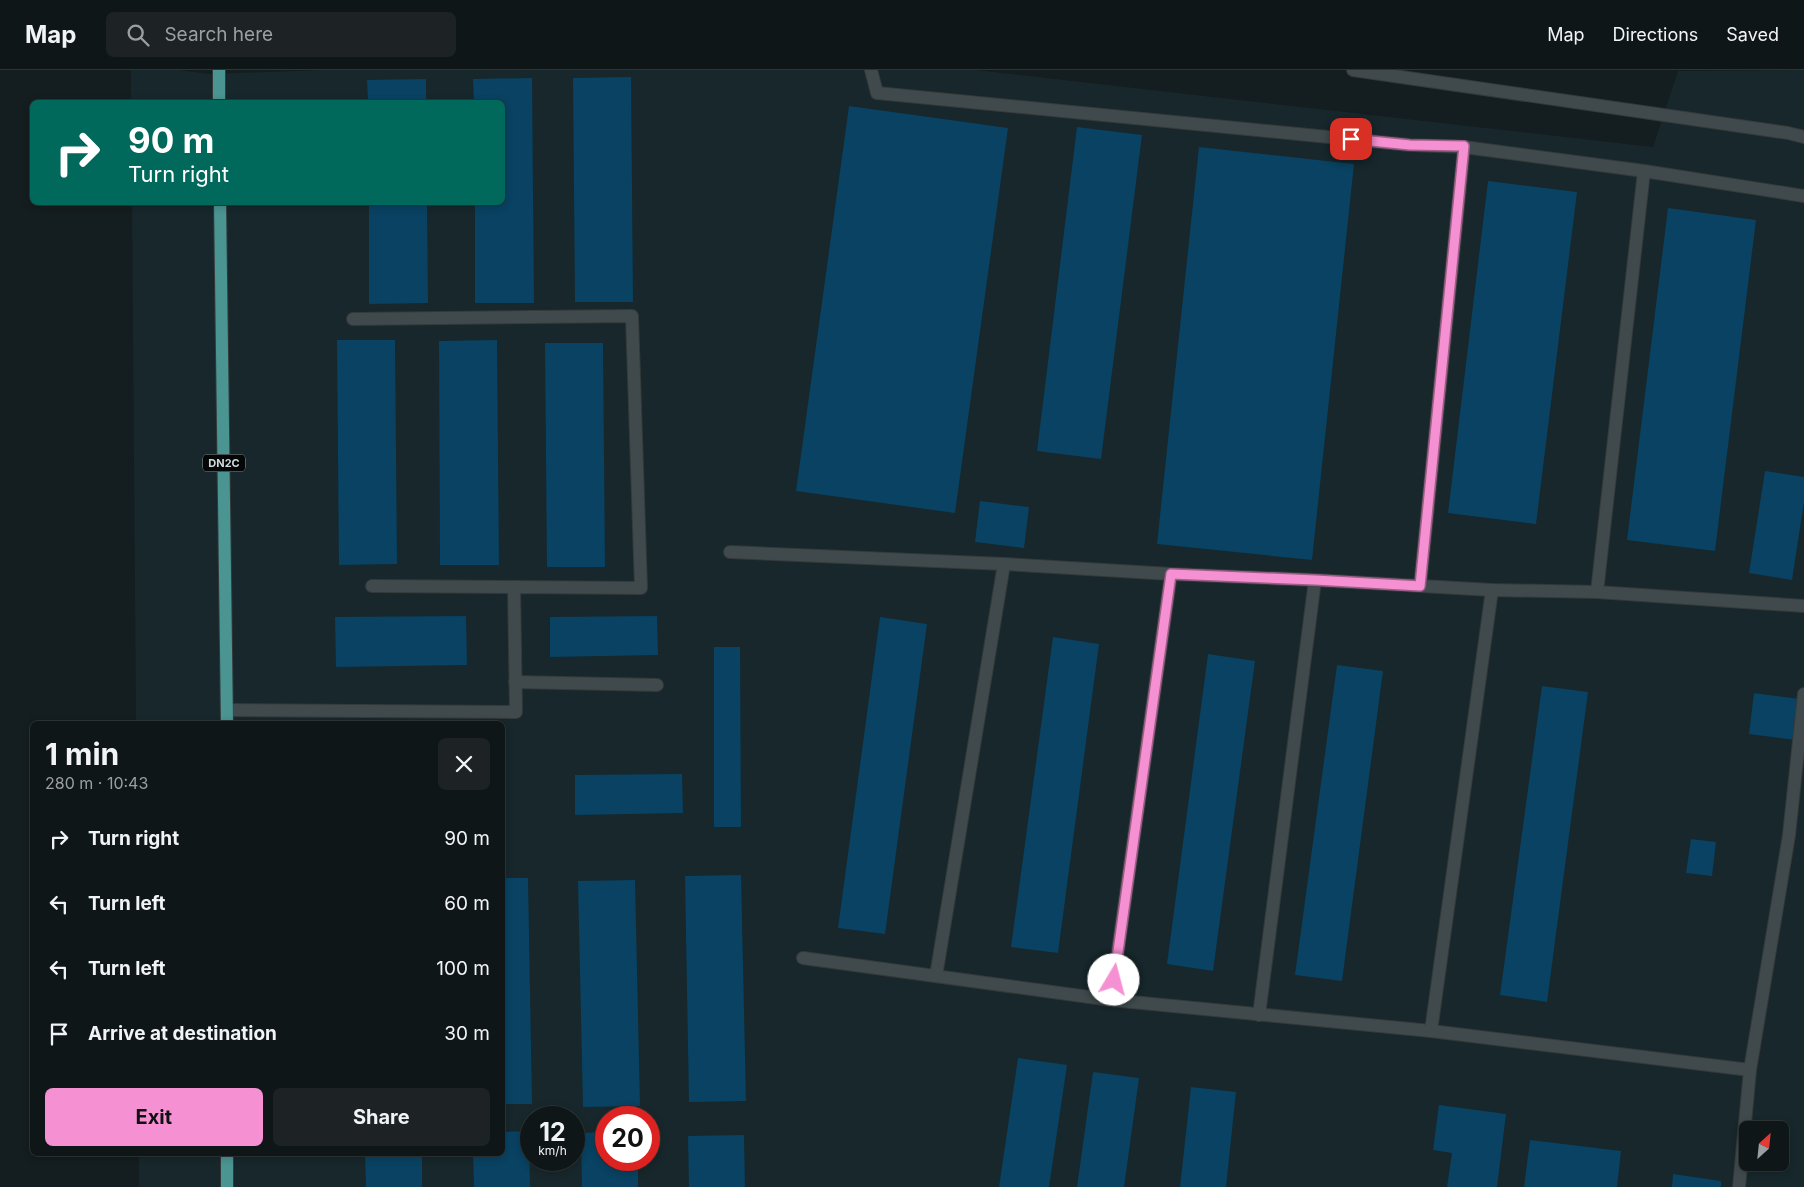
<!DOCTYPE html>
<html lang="en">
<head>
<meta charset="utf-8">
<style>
  :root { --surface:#0f1617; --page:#1d2324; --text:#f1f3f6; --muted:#9b9fa1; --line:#2f3536; --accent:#f591d2 }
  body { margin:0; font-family:Inter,sans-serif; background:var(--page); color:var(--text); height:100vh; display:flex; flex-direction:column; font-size:19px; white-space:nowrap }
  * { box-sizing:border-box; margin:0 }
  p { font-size:16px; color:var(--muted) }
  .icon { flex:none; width:28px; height:28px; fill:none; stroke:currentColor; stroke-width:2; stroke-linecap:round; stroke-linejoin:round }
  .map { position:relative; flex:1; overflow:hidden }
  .drawer { position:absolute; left:30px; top:651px; width:475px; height:435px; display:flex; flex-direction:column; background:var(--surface); border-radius:8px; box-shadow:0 2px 8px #0003,0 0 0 1px var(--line) }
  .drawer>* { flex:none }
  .top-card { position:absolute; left:30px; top:30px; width:475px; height:105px; border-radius:8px; box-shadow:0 2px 8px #0003,0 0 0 1px var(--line); background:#00695c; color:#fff; overflow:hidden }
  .needle { width:32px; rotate:27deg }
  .controls { position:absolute; left:1739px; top:1051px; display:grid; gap:10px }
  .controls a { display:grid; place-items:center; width:50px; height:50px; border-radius:8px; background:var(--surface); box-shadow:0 2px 8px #0003,0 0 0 1px var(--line); font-size:25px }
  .speed { position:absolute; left:520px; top:1036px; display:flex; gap:10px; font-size:25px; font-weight:700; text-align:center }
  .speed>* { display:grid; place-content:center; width:65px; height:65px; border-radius:50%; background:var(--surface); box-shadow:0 2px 8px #0003,0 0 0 1px var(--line); line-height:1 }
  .speed small { font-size:12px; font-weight:400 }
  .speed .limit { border:8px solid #d22; background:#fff; color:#111 }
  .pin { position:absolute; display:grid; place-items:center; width:42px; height:42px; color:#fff; margin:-21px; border-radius:10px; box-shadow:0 2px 8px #0006 }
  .me { position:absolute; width:55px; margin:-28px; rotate:8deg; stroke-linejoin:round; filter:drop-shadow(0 0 4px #0008) }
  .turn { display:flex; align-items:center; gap:18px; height:105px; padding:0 15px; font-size:22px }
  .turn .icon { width:65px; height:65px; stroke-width:2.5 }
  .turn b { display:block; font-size:35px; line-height:42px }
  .round { display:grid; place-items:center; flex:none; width:52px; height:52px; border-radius:8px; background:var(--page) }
  .summary { display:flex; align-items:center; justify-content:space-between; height:85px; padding:0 15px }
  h1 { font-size:30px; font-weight:700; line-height:38px }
  .button { display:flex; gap:10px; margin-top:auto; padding:10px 15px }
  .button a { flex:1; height:58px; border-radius:8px; background:var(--accent); color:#111; font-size:20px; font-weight:700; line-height:58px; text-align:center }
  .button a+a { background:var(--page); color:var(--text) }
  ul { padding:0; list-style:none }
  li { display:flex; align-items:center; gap:15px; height:65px; padding:0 15px }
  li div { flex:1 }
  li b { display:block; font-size:19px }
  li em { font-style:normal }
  header { display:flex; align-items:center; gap:30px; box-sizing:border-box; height:70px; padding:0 25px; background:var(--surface); border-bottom:1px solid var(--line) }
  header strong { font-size:24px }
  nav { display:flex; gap:28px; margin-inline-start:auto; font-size:18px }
  .search { width:350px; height:45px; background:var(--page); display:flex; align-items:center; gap:12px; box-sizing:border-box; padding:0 18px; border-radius:8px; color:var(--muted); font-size:19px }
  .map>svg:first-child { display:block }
  .built { fill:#17272b; fill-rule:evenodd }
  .building { fill:#094262 }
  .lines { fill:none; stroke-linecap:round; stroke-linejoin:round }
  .lane-casing { stroke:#34393b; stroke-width:14 }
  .primary-casing { stroke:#34393b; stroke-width:14 }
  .lane { stroke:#404a4c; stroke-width:12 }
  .primary { stroke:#4a9491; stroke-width:12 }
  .route-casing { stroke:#9f5e88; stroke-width:12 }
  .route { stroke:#f591d2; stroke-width:9 }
  .labels { text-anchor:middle; stroke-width:5; stroke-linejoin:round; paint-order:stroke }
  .shield { fill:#040707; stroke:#95999b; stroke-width:1 }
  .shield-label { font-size:11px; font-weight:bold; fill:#d3d8da }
</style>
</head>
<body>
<header>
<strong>Map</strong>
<div class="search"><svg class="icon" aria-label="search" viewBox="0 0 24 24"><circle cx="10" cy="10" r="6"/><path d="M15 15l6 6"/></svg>Search here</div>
<nav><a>Map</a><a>Directions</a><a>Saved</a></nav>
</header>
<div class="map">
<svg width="1804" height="1117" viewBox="0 0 1804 1117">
  <rect width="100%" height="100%" fill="#141d1f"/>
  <!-- built -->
  <path class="built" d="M131 0H179L210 4 322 0H976L1653 77 1678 1 1804 0V1117H139V1084H502V654H136L132 133 502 132V32H131ZM531 1048H574V1090H531ZM606 1048H649V1090H606ZM1748 1060H1780V1092H1748Z"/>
  <!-- building -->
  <g class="building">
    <polygon points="631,7 633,232 575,232 573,8"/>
    <polygon points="532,8 534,233 475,233 475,132 502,132 502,32 474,32 473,9"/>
    <polygon points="426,9 426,32 368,32 367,10"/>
    <polygon points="849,36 1008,58 955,443 796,421"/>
    <polygon points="1077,57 1142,65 1101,389 1037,381"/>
    <polygon points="1199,77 1354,94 1312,490 1157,474"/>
    <polygon points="1488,111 1577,122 1536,454 1448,443"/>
    <polygon points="369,132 427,132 428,233 369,234"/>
    <polygon points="1668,138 1756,150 1715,481 1627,470"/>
    <polygon points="337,270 395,270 397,494 339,495"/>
    <polygon points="497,270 499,495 440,495 439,271"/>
    <polygon points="545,273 603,273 605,497 547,497"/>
    <polygon points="1765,401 1804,407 1804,432 1792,510 1749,503"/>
    <polygon points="980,431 1029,437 1024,478 975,472"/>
    <polygon points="466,546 467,595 336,597 335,547"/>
    <polygon points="657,546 658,585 550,587 550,547"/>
    <polygon points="880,547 927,554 885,864 838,858"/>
    <polygon points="1053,567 1099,574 1058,883 1011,877"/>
    <polygon points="714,577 740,577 741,757 714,757"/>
    <polygon points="1208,584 1255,591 1213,901 1167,894"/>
    <polygon points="1337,595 1383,601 1342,911 1295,905"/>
    <polygon points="1542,616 1588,622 1547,932 1500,925"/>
    <polygon points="1754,623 1800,629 1795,670 1749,664"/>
    <polygon points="682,704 683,743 575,745 575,705"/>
    <polygon points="1691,769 1716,772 1712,806 1686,803"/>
    <polygon points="741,805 746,1031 689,1032 685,806"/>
    <polygon points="502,808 528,808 532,1034 502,1034"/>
    <polygon points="635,810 640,1036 583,1037 578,811"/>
    <polygon points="1018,988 1067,995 1049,1117 999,1117"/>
    <polygon points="1093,1002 1139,1008 1124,1117 1077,1117"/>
    <polygon points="1191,1017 1236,1022 1226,1117 1180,1117"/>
    <polygon points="1439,1035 1506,1044 1497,1117 1447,1117 1452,1083 1433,1080"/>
    <polygon points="529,1061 530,1117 474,1117 473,1084 502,1084 502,1062"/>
    <polygon points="606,1062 606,1090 638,1090 638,1117 582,1117 581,1063"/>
    <polygon points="744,1065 745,1117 689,1117 688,1066"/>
    <polygon points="1530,1070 1621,1081 1617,1117 1524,1117"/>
    <polygon points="365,1084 422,1084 422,1117 366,1117"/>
    <polygon points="1673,1104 1721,1111 1721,1117 1672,1117"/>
  </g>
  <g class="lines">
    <defs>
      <g id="lane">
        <polyline points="871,0 877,23 1410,75 1464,77 1644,101 1804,126"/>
        <polyline points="1353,0 1788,63 1804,67"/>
        <polyline points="730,482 1004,494 1171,504 1315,510 1492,520 1597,522 1804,536"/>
        <polyline points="372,516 514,517"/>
        <polyline points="1420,516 1464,77"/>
        <polyline points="1597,522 1644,101"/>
        <polyline points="515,612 657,615"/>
        <polyline points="227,640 516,642 514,517 641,518 632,246 353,249"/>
        <polyline points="803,888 1111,930 1431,961 1750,1000"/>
        <polyline points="936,906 1004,494"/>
        <polyline points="1111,930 1171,504"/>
        <polyline points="1259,945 1315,510"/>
        <polyline points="1431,961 1492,520"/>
        <polyline points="1739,1117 1750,1000 1789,765 1804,624"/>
      </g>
      <g id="primary">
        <polyline points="219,0 219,32"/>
        <polyline points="220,132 227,654"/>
        <polyline points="227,1117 227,1084"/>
      </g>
    </defs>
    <!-- lane casing -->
    <use href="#lane" class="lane-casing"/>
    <!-- primary casing -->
    <use href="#primary" class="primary-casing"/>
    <!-- lane -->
    <use href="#lane" class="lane"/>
    <!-- primary -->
    <use href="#primary" class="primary"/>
  </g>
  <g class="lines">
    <defs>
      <polyline id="route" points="1114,910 1171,504 1315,510 1420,516 1464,76 1410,75 1351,69"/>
    </defs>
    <!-- route casing -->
    <use href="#route" class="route-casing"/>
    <!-- route -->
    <use href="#route" class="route"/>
  </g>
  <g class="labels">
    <!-- shield labels -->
    <rect class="shield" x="203" y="384.5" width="42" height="17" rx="4"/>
    <g class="shield-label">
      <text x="224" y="397">DN2C</text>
    </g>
  </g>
</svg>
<div class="controls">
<a><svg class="needle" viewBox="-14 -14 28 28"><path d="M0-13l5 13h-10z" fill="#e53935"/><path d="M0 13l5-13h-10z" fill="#9b9fa1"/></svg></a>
</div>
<div class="speed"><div>12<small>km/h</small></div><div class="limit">20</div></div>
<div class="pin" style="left:1351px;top:69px;background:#d93025"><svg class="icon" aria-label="arrive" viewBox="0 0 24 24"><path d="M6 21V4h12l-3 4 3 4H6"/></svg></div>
<svg class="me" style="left:1114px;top:910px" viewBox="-20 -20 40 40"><circle r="19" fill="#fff"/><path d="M0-13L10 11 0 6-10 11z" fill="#f591d2"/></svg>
<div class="top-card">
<div class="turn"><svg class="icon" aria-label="right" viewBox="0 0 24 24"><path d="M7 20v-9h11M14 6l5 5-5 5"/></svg><div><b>90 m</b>Turn right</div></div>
</div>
<section class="drawer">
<div class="summary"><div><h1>1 min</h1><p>280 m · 10:43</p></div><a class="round"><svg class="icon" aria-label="close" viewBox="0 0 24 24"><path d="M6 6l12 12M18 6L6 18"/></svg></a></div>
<ul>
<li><svg class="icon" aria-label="right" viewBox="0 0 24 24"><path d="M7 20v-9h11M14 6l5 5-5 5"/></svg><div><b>Turn right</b></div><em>90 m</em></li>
<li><svg class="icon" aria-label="left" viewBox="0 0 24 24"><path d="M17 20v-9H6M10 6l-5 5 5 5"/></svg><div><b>Turn left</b></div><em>60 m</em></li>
<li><svg class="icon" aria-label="left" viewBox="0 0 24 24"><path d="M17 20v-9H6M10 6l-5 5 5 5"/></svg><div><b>Turn left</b></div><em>100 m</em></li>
<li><svg class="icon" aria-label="arrive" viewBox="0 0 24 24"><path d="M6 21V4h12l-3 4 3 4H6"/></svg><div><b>Arrive at destination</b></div><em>30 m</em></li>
</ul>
<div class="button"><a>Exit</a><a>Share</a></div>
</section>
</div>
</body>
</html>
